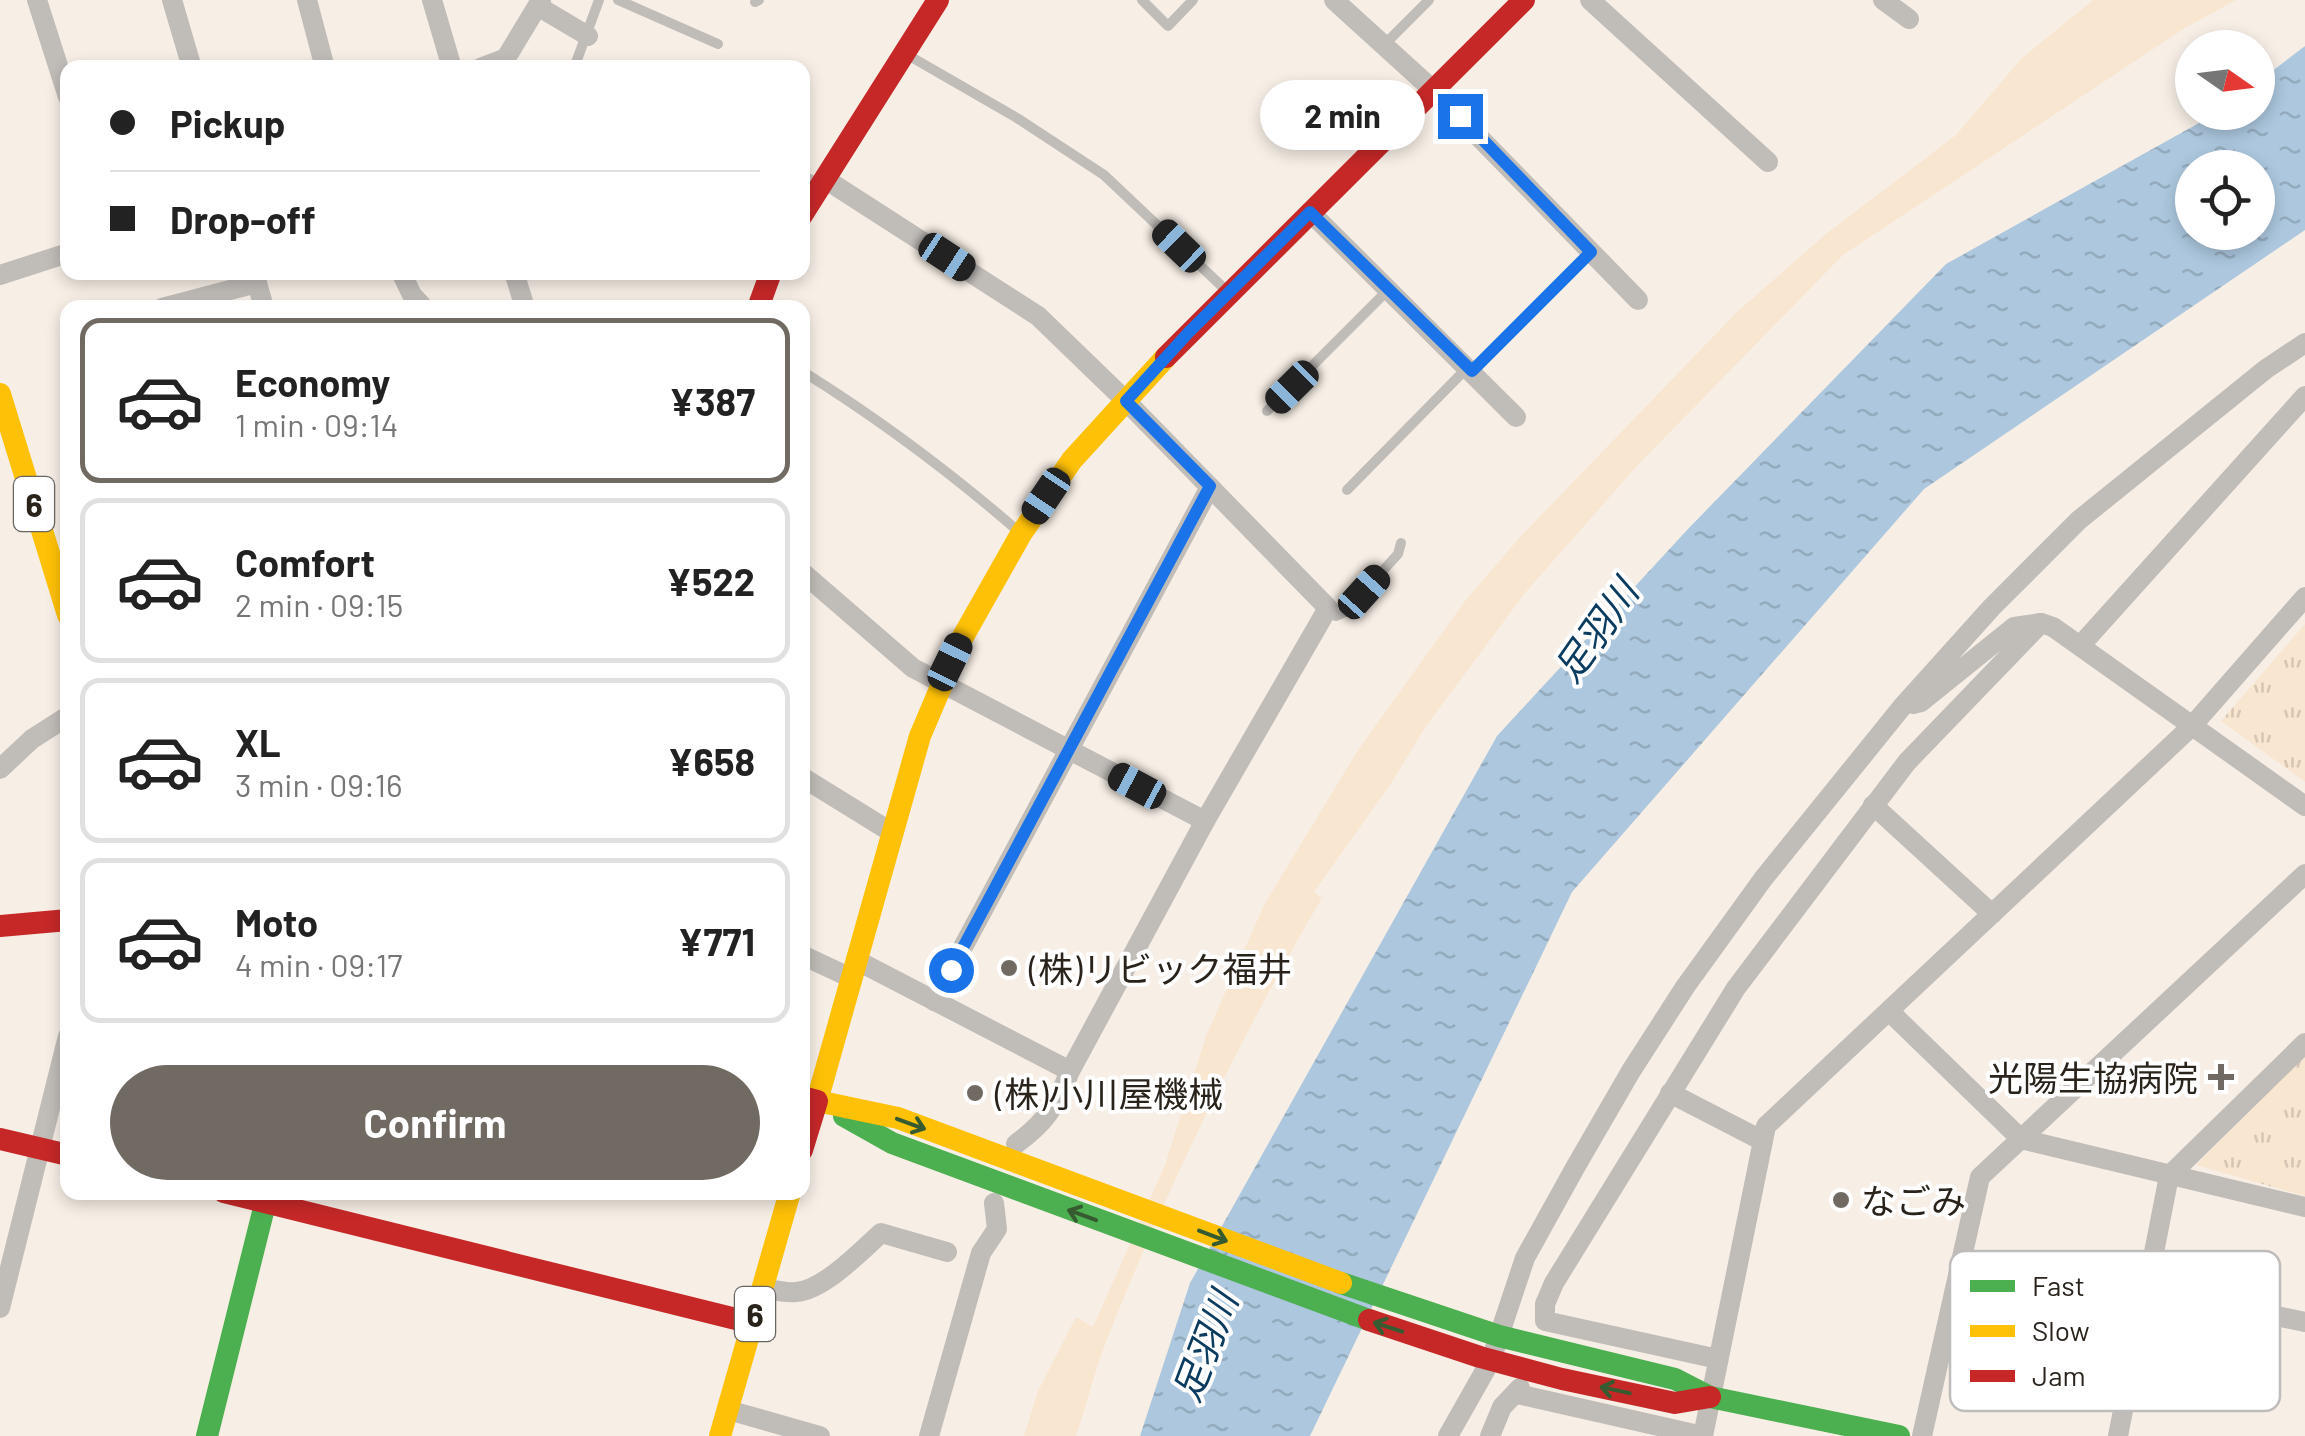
<!DOCTYPE html>
<html lang="en">
<head>
<meta charset="utf-8">
<style>
  :root { --surface:#fff; --page:#f6f6f6; --text:#222; --muted:#767676; --line:#e0e0e0; --accent:#716a62 }
  body { margin:0; font-family:Barlow,"Noto Sans JP",sans-serif; background:var(--page); color:var(--text); height:100vh; display:flex; flex-direction:column; font-size:38px; white-space:nowrap }
  * { box-sizing:border-box; margin:0 }
  p { font-size:32px; color:var(--muted) }
  .icon { flex:none; width:55px; height:55px; fill:none; stroke:currentColor; stroke-width:2; stroke-linecap:round; stroke-linejoin:round }
  .map { position:relative; flex:1; overflow:hidden }
  .drawer { position:absolute; left:60px; top:300px; width:750px; height:900px; display:flex; flex-direction:column; background:var(--surface); border-radius:20px; box-shadow:0 5px 15px #0003 }
  .drawer>* { flex:none }
  .guide { position:absolute; left:60px; top:60px; width:750px; height:220px; border-radius:20px; box-shadow:0 5px 15px #0003; display:grid; align-content:center; height:220px; padding:0 50px; background:var(--surface) }
  .needle { width:65px; rotate:104deg }
  .tools { position:absolute; left:2175px; top:30px; display:grid; gap:20px }
  .tools a { display:grid; place-items:center; width:100px; height:100px; border-radius:50%; background:var(--surface); box-shadow:0 5px 15px #0003; font-size:50px }
  .end { position:absolute; width:45px; height:45px; margin:-22px; border:12px solid #1a73e8; background:#fff; box-shadow:0 0 0 5px #fff }
  .from { border-radius:50% }
  .bubble { position:absolute; height:70px; border-radius:35px; background:var(--surface); box-shadow:0 5px 15px #0003; font-size:32px; font-weight:700; line-height:70px; text-align:center }
  .car { position:absolute; width:30px; height:60px; margin:-30px -15px; border-radius:12px; box-shadow:0 0 8px 2px #0007; background:linear-gradient(#222 24%,#8ab4d8 0 40%,#222 0 76%,#8ab4d8 0 86%,#222 0) }
  .guide b { display:flex; align-items:center; gap:35px; height:95px; font-size:38px }
  .guide b+b { border-top:2px solid var(--line) }
  .guide i { width:25px; height:25px; background:var(--text) }
  ul { padding:18px 0 0; list-style:none }
  li { display:flex; align-items:center; gap:30px; height:165px; margin:0 20px 15px; padding:0 30px; border:5px solid var(--line); border-radius:20px }
  li div { flex:1 }
  li b { display:block; font-size:38px }
  li em { font-style:normal; font-weight:700 }
  li.on { border-color:var(--accent) }
  li>.icon { width:90px; height:90px; stroke-width:1.5 }
  .action { display:flex; gap:20px; margin-top:auto; padding:20px 50px }
  .action a { flex:1; height:115px; border-radius:60px; background:var(--accent); color:#fff; font-size:40px; font-weight:700; line-height:115px; text-align:center }
  .map>svg:first-child { display:block }
</style>
</head>
<body>
<div class="map">
<svg width="2305" height="1436" viewBox="0 0 2305 1436">
  <defs>
    <pattern id="park-tufts" width="24" height="20" patternUnits="userSpaceOnUse" patternTransform="scale(2.5)"><rect width="24" height="20" fill="#f9e6d0"/><path d="M3 7l-1-3M5 7V3M7 7l1-3M15 17l-1-3M17 17v-4M19 17l1-3" fill="none" stroke="#d5c5b2"/></pattern>
    <pattern id="water-ripples" width="26" height="14" patternUnits="userSpaceOnUse" patternTransform="scale(2.5)"><rect width="26" height="14" fill="#acc7de"/><path d="M2 4q2-2 4 0t4 0M15 11q2-2 4 0t4 0" fill="none" stroke="#94abbe"/></pattern>
  </defs>
  <rect width="100%" height="100%" fill="#f7efe6"/>
  <path fill="#f9e6d0" d="M2093 0H2236L2185 28 1843 255 1635 468 1525 593 1426 726 1392 782 1314 892 1322 898C1240 1037 1165 1192 1106 1342 1094 1372 1087 1405 1076 1436H1024L1038 1391 1076 1317 1093 1327 1165 1165 1206 1036 1264 905 1358 750 1465 601 1521 536 1737 312 1826 234 1956 135 2022 58Z"/>
  <g fill="url(#park-tufts)">
    <polygon points="2305,624 2305,782 2221,721"/>
    <polygon points="2305,1056 2305,1196 2196,1165"/>
  </g>
  <path fill="url(#water-ripples)" fill-rule="evenodd" d="M2305 46V230L1924 489 1572 892 1310 1436H1140L1190 1283 1497 736 1688 529 1946 264 2217 113 2258 112V82ZM2192 168H2258V232H2192Z"/>
  <g fill="none" stroke-linecap="round" stroke-linejoin="round">
    <g stroke="#c0bcb8" stroke-width="10">
      <polyline points="618,0 718,44"/>
      <polyline points="1142,0 1168,26 1193,0"/>
      <polyline points="755,2 759,0"/>
      <polyline points="1384,45 1429,0"/>
      <polyline points="906,54 1017,118 1104,175 1228,292"/>
      <polyline points="574,68 599,0"/>
      <polyline points="802,175 821,185"/>
      <path d="M802 371C879 419 950 472 1018 531"/>
      <polyline points="1472,371 1591,252"/>
      <polyline points="1267,411 1388,290"/>
      <polyline points="1347,490 1467,368"/>
      <polyline points="1328,608 1336,616 1345,612 1398,554 1401,543"/>
    </g>
    <g stroke="#c0bcb8" stroke-width="20">
      <polyline points="37,0 68,97"/>
      <polyline points="172,0 192,68"/>
      <polyline points="307,0 325,68"/>
      <polyline points="432,0 452,68"/>
      <polyline points="1334,0 1433,90 1638,300"/>
      <polyline points="1590,0 1768,162"/>
      <polyline points="1883,0 1909,19"/>
      <polyline points="539,7 588,36"/>
      <polyline points="480,68 506,58 541,0"/>
      <path d="M825 179 1038 316 1126 401 1328 608 1205 821 1070 1071C1055 1107 1047 1121 1016 1144"/>
      <polyline points="1310,212 1516,417"/>
      <polyline points="254,272 264,308"/>
      <polyline points="401,272 412,295 424,308"/>
      <polyline points="514,272 525,308"/>
      <polyline points="0,275 68,253"/>
      <polyline points="162,308 257,283"/>
      <polyline points="802,572 913,668 1205,821"/>
      <polyline points="2080,646 2305,396"/>
      <polyline points="1913,704 1921,702 2014,627 2041,623 2053,627 2305,806"/>
      <polyline points="0,769 32,739 68,716"/>
      <polyline points="802,777 891,832"/>
      <polyline points="1873,805 1992,914"/>
      <polyline points="802,955 851,978"/>
      <polyline points="856,960 1070,1071"/>
      <polyline points="934,1001 1210,487"/>
      <polyline points="1889,1011 2021,1139 2305,1207"/>
      <polyline points="1670,1093 1763,1141"/>
      <path d="M763 1288C773 1290 785 1293 796 1292 824 1290 861 1251 881 1233L947 1252"/>
      <polyline points="2147,1289 2305,1322"/>
      <polyline points="1954,1294 2138,1336"/>
      <polyline points="0,1308 68,1036"/>
      <polyline points="1718,1359 1545,1321 1545,1304 1554,1283 1736,988 1907,762 2041,623"/>
      <polyline points="1517,1394 1703,1436"/>
      <polyline points="728,1410 820,1436"/>
      <polyline points="929,1436 981,1253 997,1229 994,1203"/>
      <polyline points="1448,1436 1491,1360 1525,1258 1576,1166 1631,1071 1685,987 1763,879 1902,707 1992,607 2079,520 2266,369 2305,343"/>
      <polyline points="1490,1436 1502,1407 1520,1388"/>
      <polyline points="1703,1436 1766,1126 2192,726 2305,597"/>
      <polyline points="1922,1436 1980,1177 2305,874"/>
      <polyline points="2118,1436 2169,1176 2305,1043"/>
    </g>
    <g stroke="#4caf50" stroke-width="22">
      <polyline points="844,1116 892,1143 1369,1320"/>
      <polyline points="1341,1283 1499,1336 1675,1379 1710,1397 1899,1436"/>
      <polyline points="207,1436 268,1192"/>
    </g>
    <g stroke="#ffc107" stroke-width="22">
      <polyline points="0,394 68,615"/>
      <polyline points="817,1101 920,736 960,642 1021,534 1072,460 1166,357"/>
      <polyline points="817,1101 898,1118 1341,1283"/>
      <polyline points="720,1436 790,1192"/>
    </g>
    <g stroke="#c62828" stroke-width="22">
      <polyline points="802,215 938,0"/>
      <polyline points="758,308 771,272"/>
      <polyline points="1166,357 1524,0"/>
      <polyline points="0,926 68,920"/>
      <polyline points="802,1097 817,1101 802,1150"/>
      <polyline points="0,1139 68,1155"/>
      <polyline points="224,1192 752,1323"/>
      <polyline points="1369,1320 1480,1357 1562,1379 1675,1403 1710,1397"/>
    </g>
  </g>
  <defs><path id="oneway-shaft" d="M-6 0H5M1.5-3L5.5 0L1.5 3" fill="none" stroke-width="1.6" stroke-linecap="round" stroke-linejoin="round" transform="scale(2.5)"/></defs>
  <g stroke="#375b30">
    <use href="#oneway-shaft" transform="translate(911 1124) rotate(20)"/>
    <use href="#oneway-shaft" transform="translate(1082 1215) rotate(-160)"/>
    <use href="#oneway-shaft" transform="translate(1213 1236) rotate(21)"/>
    <use href="#oneway-shaft" transform="translate(1388 1327) rotate(-162)"/>
    <use href="#oneway-shaft" transform="translate(1615 1390) rotate(-168)"/>
  </g>
  <g fill="none" stroke-linecap="round" stroke-linejoin="round">
    <polyline stroke="#1a73e8" stroke-width="12" points="951,970 1210,486 1126,401 1189,332 1310,212 1472,371 1591,252 1460,116"/>
  </g>
  <g fill="#716a62" stroke="#fff" stroke-width="4">
    <circle cx="1009" cy="968" r="10"/>
    <path d="M2216 1062h10v10h10v10h-10v10h-10v-10h-10v-10h10z"/>
    <circle cx="975" cy="1093" r="10"/>
    <circle cx="1841" cy="1200" r="10"/>
  </g>
  <g text-anchor="middle" dominant-baseline="central" stroke-width="8" stroke-linejoin="round" paint-order="stroke">
    <g fill="#fff" stroke="#69655f" stroke-width="2.5">
      <rect x="14" y="477" width="40" height="54" rx="8"/>
      <rect x="735" y="1287" width="40" height="54" rx="8"/>
    </g>
    <g font-size="32" font-weight="bold" fill="#29231b">
      <text x="34" y="504">6</text>
      <text x="755" y="1314">6</text>
    </g>
    <g font-size="35" fill="#29231b" stroke="#fff" text-anchor="start">
      <text x="1029" y="968">(株)リビック福井</text>
      <text x="2198" y="1077" text-anchor="end">光陽生協病院</text>
      <text x="995" y="1093">(株)小川屋機械</text>
      <text x="1861" y="1200">なごみ</text>
    </g>
    <g font-size="38" font-style="italic" fill="#0b3c60" stroke="#fff">
      <text transform="translate(1595 630) rotate(-55)">足羽川</text>
      <text transform="translate(1204 1346) rotate(-69)">足羽川</text>
    </g>
  </g>
  <rect x="1950" y="1251" width="330" height="160" rx="15" fill="#fff" stroke="#bfbdbb" stroke-width="2.5"/>
  <rect x="1970" y="1280" width="45" height="12" fill="#4caf50"/>
  <rect x="1970" y="1325" width="45" height="12" fill="#ffc107"/>
  <rect x="1970" y="1370" width="45" height="12" fill="#c62828"/>
  <g font-size="28" fill="#29231b">
    <text x="2032" y="1296">Fast</text>
    <text x="2032" y="1341">Slow</text>
    <text x="2032" y="1386">Jam</text>
  </g>
</svg>
<div class="tools">
<a><svg class="needle" viewBox="-14 -14 28 28"><path d="M0-13l5 13h-10z" fill="#e53935"/><path d="M0 13l5-13h-10z" fill="#767676"/></svg></a>
<a><svg class="icon" aria-label="locate" viewBox="0 0 24 24"><circle cx="12" cy="12" r="6"/><path d="M12 2v4M12 18v4M2 12h4M18 12h4"/></svg></a>
</div>
<i class="end from" style="left:951px;top:970px"></i>
<i class="end" style="left:1460px;top:116px"></i>
<div class="bubble" style="left:1260px;top:80px;width:165px">2 min</div>
<i class="car" style="left:1179px;top:246px;rotate:314deg"></i>
<i class="car" style="left:947px;top:257px;rotate:123deg"></i>
<i class="car" style="left:1292px;top:387px;rotate:225deg"></i>
<i class="car" style="left:1046px;top:496px;rotate:214deg"></i>
<i class="car" style="left:1364px;top:592px;rotate:42deg"></i>
<i class="car" style="left:950px;top:662px;rotate:26deg"></i>
<i class="car" style="left:1137px;top:786px;rotate:298deg"></i>
<div class="guide">
<b><i class="from"></i>Pickup</b>
<b><i></i>Drop-off</b>
</div>
<section class="drawer">
<ul>
<li class="on"><svg class="icon" aria-label="car" viewBox="0 0 24 24"><path d="M5 17H2v-5l4-1 3-4h7l3 4 3 1v5h-3M9 17h6M6 11h13"/><circle cx="7" cy="17" r="2"/><circle cx="17" cy="17" r="2"/></svg><div><b>Economy</b><p>1 min · 09:14</p></div><em>¥387</em></li>
<li><svg class="icon" aria-label="car" viewBox="0 0 24 24"><path d="M5 17H2v-5l4-1 3-4h7l3 4 3 1v5h-3M9 17h6M6 11h13"/><circle cx="7" cy="17" r="2"/><circle cx="17" cy="17" r="2"/></svg><div><b>Comfort</b><p>2 min · 09:15</p></div><em>¥522</em></li>
<li><svg class="icon" aria-label="car" viewBox="0 0 24 24"><path d="M5 17H2v-5l4-1 3-4h7l3 4 3 1v5h-3M9 17h6M6 11h13"/><circle cx="7" cy="17" r="2"/><circle cx="17" cy="17" r="2"/></svg><div><b>XL</b><p>3 min · 09:16</p></div><em>¥658</em></li>
<li><svg class="icon" aria-label="car" viewBox="0 0 24 24"><path d="M5 17H2v-5l4-1 3-4h7l3 4 3 1v5h-3M9 17h6M6 11h13"/><circle cx="7" cy="17" r="2"/><circle cx="17" cy="17" r="2"/></svg><div><b>Moto</b><p>4 min · 09:17</p></div><em>¥771</em></li>
</ul>
<div class="action"><a>Confirm</a></div>
</section>
</div>
</body>
</html>
